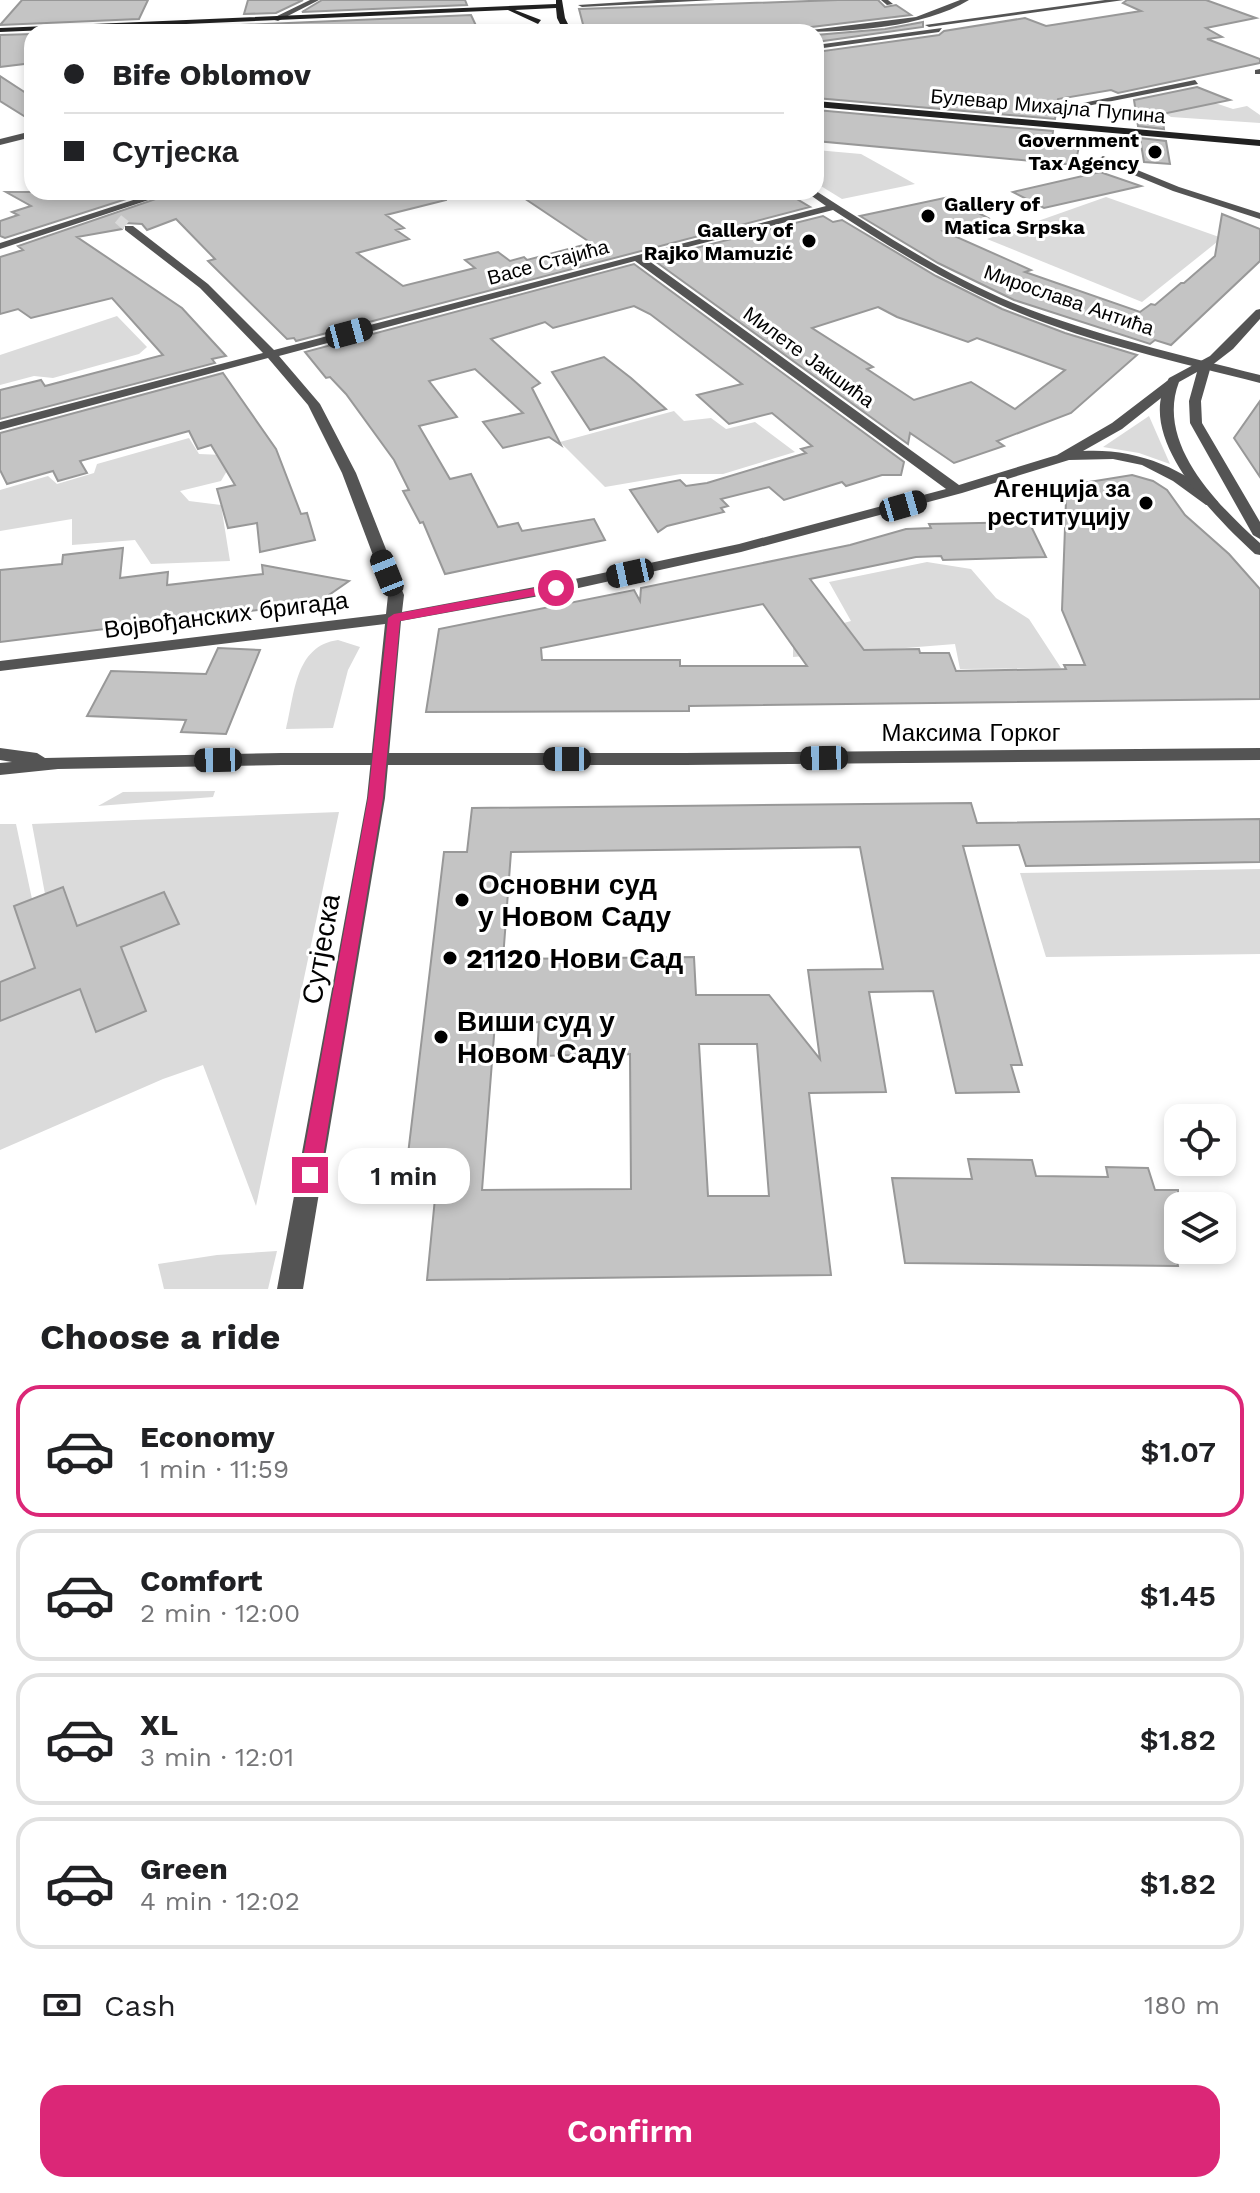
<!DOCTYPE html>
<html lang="en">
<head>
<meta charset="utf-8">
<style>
  :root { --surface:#fff; --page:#f6f6f6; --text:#202124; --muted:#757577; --line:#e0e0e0; --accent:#db2777 }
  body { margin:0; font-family:"Work Sans",sans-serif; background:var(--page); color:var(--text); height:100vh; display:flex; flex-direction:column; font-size:30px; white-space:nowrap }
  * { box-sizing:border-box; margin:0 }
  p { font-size:26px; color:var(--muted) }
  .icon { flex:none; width:44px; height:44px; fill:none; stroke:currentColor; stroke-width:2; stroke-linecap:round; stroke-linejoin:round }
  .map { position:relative; height:1289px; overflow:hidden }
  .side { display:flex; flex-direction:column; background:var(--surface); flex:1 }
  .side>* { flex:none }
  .hud { position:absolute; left:24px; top:24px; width:800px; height:176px; border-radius:24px; box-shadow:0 4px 12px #0003; display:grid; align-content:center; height:176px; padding:0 40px; background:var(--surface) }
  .fabs { position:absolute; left:1164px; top:1104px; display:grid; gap:16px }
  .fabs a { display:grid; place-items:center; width:72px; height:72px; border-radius:16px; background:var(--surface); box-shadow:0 4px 12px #0003; font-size:40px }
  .end { position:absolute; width:36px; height:36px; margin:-18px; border:10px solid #db2777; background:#fff; box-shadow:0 0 0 4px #fff }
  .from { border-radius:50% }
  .bubble { position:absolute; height:56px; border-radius:24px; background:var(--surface); box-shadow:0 4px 12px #0003; font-size:26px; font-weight:600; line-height:56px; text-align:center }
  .car { position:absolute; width:24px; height:48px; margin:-24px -12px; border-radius:10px; box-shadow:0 0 6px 2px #0007; background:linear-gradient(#222 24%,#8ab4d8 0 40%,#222 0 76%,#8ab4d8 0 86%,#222 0) }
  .hud b { display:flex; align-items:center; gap:28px; height:76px; font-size:30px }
  .hud b+b { border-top:2px solid var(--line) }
  .hud i { width:20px; height:20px; background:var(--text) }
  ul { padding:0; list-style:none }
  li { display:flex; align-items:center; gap:24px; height:132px; margin:0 16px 12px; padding:0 24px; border:4px solid var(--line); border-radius:24px }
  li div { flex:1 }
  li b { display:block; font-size:30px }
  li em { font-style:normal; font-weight:600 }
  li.on { border-color:var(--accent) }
  li>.icon { width:72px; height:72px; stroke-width:1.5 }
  h2 { padding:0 40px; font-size:36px; line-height:96px }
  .pay { display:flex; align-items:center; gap:20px; height:88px; padding:0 40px; font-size:30px }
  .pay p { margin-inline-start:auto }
  .button { display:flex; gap:16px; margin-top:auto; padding:16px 40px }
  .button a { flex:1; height:92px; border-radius:24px; background:var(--accent); color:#fff; font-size:32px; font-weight:600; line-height:92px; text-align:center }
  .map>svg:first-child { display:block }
</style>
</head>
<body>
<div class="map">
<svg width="1260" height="1289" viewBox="0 0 1260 1289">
  <rect width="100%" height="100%" fill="#fff"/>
  <g fill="#dbdbdb">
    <polygon points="1215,103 1233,109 1247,106 1260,115 1260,123 1171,117 1165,113"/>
    <polygon points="816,150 861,154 915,184 842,199 816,183"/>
    <polygon points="1106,197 1222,238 1142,302 987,239"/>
    <polygon points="117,316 147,347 139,354 53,378 34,376 0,385 0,355"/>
    <polygon points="674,411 684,421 711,418 726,429 755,422 795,452 723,474 681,474 605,487 560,442"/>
    <polygon points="1149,416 1170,464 1139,453 1103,447"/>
    <polygon points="189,438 199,454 223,455 231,464 221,481 180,491 189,501 221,505 230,561 151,564 135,540 72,545 72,519 0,531 0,490 48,476 57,484 94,473 97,464"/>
    <polygon points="927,562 971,569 996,598 1029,619 1061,668 960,669 955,644 793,657 793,637 851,621 829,582"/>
    <path d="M338 640 360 647 348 670 333 728 286 729C295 693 295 646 338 640Z"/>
    <polygon points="215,791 213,797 98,806 123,792"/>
    <polygon points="339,812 256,1206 203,1065 163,1079 0,1150 0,1021 80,989 96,1032 146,1011 121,947 179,923 164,892 77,926 63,887 45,894 32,824"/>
    <polygon points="0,824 16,824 32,899 14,906 35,968 0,982"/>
    <polygon points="1260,869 1260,954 1046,957 1020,873"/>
    <polygon points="277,1251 268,1289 164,1289 158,1264 217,1255"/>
  </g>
  <g fill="#c4c4c4" stroke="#989898" stroke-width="2" fill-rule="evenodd">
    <polygon points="22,0 148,0 139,19 0,25"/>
    <polygon points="248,0 303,0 276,13 244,14"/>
    <polygon points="322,0 465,0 467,5 302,12"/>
    <polygon points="838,0 878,0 885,7 896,5 911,15 795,29 792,32 585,32 579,9"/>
    <polygon points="1127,0 1206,0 1256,18 1206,28 1222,37 1207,39 1260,59 1260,63 1118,93 1111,90 1058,99 1055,119 816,98 816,52 939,35 944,31 1025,18 1046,26 1141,11 1123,3"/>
    <polygon points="471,15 479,32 239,32 241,25"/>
    <polygon points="923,22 923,27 816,42 816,35 885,29"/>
    <polygon points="32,34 32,63 0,67 0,35"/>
    <polygon points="0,76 32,97 32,121 0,101"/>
    <polygon points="1197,87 1230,100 1162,114 1164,129 1138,126 1134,100"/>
    <polygon points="816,110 1053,131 1052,140 1080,142 1075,165 816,141"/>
    <polygon points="1140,138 1166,141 1170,164 1144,162"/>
    <polygon points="1100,172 1141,186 1044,208 1013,192"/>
    <polygon points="6,192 148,192 5,238 0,236 0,221 18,215 12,212 31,206"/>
    <polygon points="176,192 445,192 446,200 386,215 404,228 396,230 409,239 357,253 403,286 475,268 465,260 498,252 510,261 524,257 527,260 591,243 515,192 785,192 810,207 296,341 294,338 287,339 208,261 215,259 176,219 147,230 142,224 125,223 122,229 77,237 182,308 226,356 212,359 215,363 0,419 0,390 41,380 45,386 163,355 112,298 31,318 18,309 0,314 0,257 23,250 18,246"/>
    <polygon points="949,197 988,218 943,231 1031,270 1025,272 1140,312 1151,304 1155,305 1181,283 1184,283 1215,256 1222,214 1260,229 1260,261 1171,345 1155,340 1150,344 1014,300 938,263 860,216"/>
    <path d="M823 216 833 222 842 220 936 276 1002 309 1065 333 1137 355 1071 413 997 441 1004 446 954 463 910 433 908 444 652 259ZM878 307 897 317 968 342 977 338 1065 370 1015 409 971 382 914 400 867 369 873 367 812 328Z"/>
    <polygon points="634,264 904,462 901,475 882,475 846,486 842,482 784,500 769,487 721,499 728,506 721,508 724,512 667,526 658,532 630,490 680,480 686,486 707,483 806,453 801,449 812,446 772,413 729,424 697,395 742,384 650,314 634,306 553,328 545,322 491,339 540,383 532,388 561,445 549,437 503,448 483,422 523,413 475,369 429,381 457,417 419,426 450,479 471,474 498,527 518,523 522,531 594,519 605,540 445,574 423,522 420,523 403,491 409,490 394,460 346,394 330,377 326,378 305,352"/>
    <polygon points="604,357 631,378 666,409 590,430 552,372"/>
    <polygon points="223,373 276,449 301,514 307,513 315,540 260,552 257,523 228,528 217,489 235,485 211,445 198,449 189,431 80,461 87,473 58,481 53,471 7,484 0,470 0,433"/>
    <polygon points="1260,401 1260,477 1234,438"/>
    <path d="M1132 475 1153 481 1167 490 1185 515 1229 554 1260 589V699L689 706V711L426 712 439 629 634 590 640 601 641 588 850 545 906 529 931 528 929 524 1029 522 1046 557 943 560 941 556 916 557 810 579 864 650 919 649 920 653H949L956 671 1066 669 1064 665H1085L1062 610 1066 500 1071 490 1083 483ZM763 604 807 666H680V660H542L541 648Z"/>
    <polygon points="123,548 120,578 168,572 167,585 263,574 262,565 349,581 329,595 330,601 0,642 0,570 62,564 63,555"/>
    <polygon points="218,648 260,650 226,734 181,732 186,720 87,716 111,671 206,674"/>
    <path d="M971 803 977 823 1260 819V862L1026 866 1019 845 963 846 1022 1065H1011L1019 1092 956 1093 933 991 869 992 886 1092 809 1093 831 1275 427 1280 436 1188H404L444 852H467L472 808ZM860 847 883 969 808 970 820 1059 769 995H696L694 957 503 959 511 852ZM539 1022 537 1056 630 1054 631 1189 482 1190 495 1023ZM699 1044H757L769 1196H708Z"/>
    <polygon points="63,887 77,926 164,892 179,924 121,947 146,1011 96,1032 80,989 0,1021 0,982 35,968 14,906"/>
    <polygon points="968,1159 1032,1160 1036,1176 1108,1177 1106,1167 1148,1168 1155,1190 1178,1190 1178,1257 1176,1256 1178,1266 905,1263 892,1178 972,1179"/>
  </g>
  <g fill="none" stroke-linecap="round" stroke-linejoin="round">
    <polyline stroke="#d9d9d9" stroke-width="10" stroke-dasharray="10 5" stroke-linecap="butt" points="118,219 129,228"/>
    <g fill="#545454" fill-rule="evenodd">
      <polygon points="657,0 715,0 582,7 578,5"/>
      <polygon points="881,0 888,0 893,4 887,5"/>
      <path d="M960 0H969C923 28 849 32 795 32L916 17Z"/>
      <polygon points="1105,0 1124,0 929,27 925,25"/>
      <polygon points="942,28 939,32 816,49 816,45"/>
      <polygon points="1195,80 1198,84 1082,107 1078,104"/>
    </g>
    <g fill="#545454" fill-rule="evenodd">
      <polygon points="310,0 319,0 278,21 271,19"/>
      <polygon points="1260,69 1260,74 1255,74 1255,70"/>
      <polygon points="32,131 32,137 0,145 0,139"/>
      <polygon points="1103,156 1179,187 1260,213 1260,219 1173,191 1100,161 1098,159"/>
      <path d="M816 191C879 231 943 274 1013 303 1093 335 1177 354 1260 375V383C1174 361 1085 342 1003 306 943 280 888 246 833 210L645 258 959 485 1057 455 1112 423 1167 381H1175V387L1122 429 1083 451C1132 448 1184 466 1218 502L1216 505H1206L1173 481 1142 465 1113 459 1069 460 962 493 741 552 556 593 401 621 385 798 303 1289H277L367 798 385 624 0 671V661L386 614 388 595 342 473 308 405 268 358 0 430V422L263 353 200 288 125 230V226H133L208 284 274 350 826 206 806 192ZM635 261 946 489 739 544 556 583 402 612 404 595 356 473 320 404 279 356Z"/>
      <polygon points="158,192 173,192 0,249 0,243"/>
    </g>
    <g fill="#545454" fill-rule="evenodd">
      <path d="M1260 309V319L1233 349 1211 366 1201 401 1202 423 1260 522V539L1253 535 1190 423 1189 401 1197 372 1179 382C1155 444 1219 506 1260 543V555L1255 554C1216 518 1132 436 1169 378L1210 356 1256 310Z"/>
      <polygon points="0,748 37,753 45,758 282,753 685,753 1260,748 1260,760 685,765 282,765 58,769 0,775 0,763 12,762 0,760"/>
    </g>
    <g fill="#212121" fill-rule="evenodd">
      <polygon points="556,0 562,0 565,18 572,32 564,32 557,18 556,8 515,10 541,20 538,24 508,10 0,32 0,28 556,4"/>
      <polygon points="816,101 1260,140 1260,146 816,107"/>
    </g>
  </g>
  <polygon fill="#db2777" points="556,584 562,588 560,591 400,621 383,798 320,1175 317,1181 310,1183 303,1181 300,1175 368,798 388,618 394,614"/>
  <g fill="#000" stroke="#fff" stroke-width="3">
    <circle cx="1155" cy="152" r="8"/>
    <circle cx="928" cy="216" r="8"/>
    <circle cx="809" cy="241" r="8"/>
    <circle cx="1146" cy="503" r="8"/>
    <circle cx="462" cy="900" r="8"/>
    <circle cx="450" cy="958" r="8"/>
    <circle cx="441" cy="1037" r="8"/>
  </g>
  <g text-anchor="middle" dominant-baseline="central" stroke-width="6" stroke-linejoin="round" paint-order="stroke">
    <g font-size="20" fill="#000" stroke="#fff">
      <text transform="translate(1048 106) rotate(5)">Булевар Михајла Пупина</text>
      <text transform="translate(548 262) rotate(-15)">Васе Стајића</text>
      <text transform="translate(1069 300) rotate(19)">Мирослава Антића</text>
      <text transform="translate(809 357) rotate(36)">Милете Јакшића</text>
    </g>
    <g font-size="20" font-weight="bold" fill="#000" stroke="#fff" text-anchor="end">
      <text x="1139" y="140">Government<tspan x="1139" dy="23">Tax Agency</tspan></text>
      <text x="944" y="204" text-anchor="start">Gallery of<tspan x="944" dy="23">Matica Srpska</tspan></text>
      <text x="793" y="230">Gallery of<tspan x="793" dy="23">Rajko Mamuzić</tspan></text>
    </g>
    <g font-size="24" font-weight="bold" fill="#000" stroke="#fff" text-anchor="end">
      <text x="1130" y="489">Агенција за<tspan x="1130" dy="28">реституцију</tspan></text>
    </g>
    <g font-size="24" fill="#000" stroke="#fff">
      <text transform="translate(226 615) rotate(-7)">Војвођанских бригада</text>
      <text x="971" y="733">Максима Горког</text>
    </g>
    <g font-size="28" font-weight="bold" fill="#000" stroke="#fff" text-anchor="start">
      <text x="478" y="884">Основни суд<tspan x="478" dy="32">у Новом Саду</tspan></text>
      <text x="466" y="958">21120 Нови Сад</text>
      <text x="457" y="1021">Виши суд у<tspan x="457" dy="32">Новом Саду</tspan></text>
    </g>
    <g font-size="28" fill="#000" stroke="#fff">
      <text transform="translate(321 949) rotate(-80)">Сутјеска</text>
    </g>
  </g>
</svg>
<div class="fabs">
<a><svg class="icon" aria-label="locate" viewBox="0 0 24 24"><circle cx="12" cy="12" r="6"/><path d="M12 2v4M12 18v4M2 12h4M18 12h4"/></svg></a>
<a><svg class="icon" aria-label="layers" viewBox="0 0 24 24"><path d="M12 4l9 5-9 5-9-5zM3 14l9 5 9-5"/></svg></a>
</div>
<i class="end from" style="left:556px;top:588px"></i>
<i class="end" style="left:310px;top:1175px"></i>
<div class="bubble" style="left:338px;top:1148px;width:132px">1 min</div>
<i class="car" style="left:349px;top:333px;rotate:75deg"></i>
<i class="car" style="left:903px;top:506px;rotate:74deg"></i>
<i class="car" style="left:387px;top:573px;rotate:338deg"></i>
<i class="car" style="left:630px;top:573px;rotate:258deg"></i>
<i class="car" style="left:824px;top:758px;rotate:269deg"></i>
<i class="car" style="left:567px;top:759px;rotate:270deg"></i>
<i class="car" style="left:218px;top:760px;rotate:269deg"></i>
<div class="hud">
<b><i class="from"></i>Bife Oblomov</b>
<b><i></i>Сутјеска</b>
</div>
</div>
<section class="side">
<h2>Choose a ride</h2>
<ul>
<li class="on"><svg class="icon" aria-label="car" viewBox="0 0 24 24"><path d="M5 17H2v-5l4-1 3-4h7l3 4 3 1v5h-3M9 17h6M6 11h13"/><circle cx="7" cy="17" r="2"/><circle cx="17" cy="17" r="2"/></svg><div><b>Economy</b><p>1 min · 11:59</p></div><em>$1.07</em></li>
<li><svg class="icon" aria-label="car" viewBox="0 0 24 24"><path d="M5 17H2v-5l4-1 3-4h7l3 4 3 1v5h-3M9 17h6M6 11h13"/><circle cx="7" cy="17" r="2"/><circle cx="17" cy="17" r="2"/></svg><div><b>Comfort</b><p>2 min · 12:00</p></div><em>$1.45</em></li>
<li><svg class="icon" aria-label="car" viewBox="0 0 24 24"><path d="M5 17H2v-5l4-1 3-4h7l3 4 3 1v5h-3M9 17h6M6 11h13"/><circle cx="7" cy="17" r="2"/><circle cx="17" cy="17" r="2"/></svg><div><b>XL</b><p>3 min · 12:01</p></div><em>$1.82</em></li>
<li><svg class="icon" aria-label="car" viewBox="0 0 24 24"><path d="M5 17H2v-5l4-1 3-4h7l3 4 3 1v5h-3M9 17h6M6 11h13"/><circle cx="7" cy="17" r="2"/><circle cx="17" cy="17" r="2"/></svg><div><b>Green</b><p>4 min · 12:02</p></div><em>$1.82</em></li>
</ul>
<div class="pay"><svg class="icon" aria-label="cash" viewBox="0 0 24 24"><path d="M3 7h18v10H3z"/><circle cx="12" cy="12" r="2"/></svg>Cash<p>180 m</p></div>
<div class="button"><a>Confirm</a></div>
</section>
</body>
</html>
